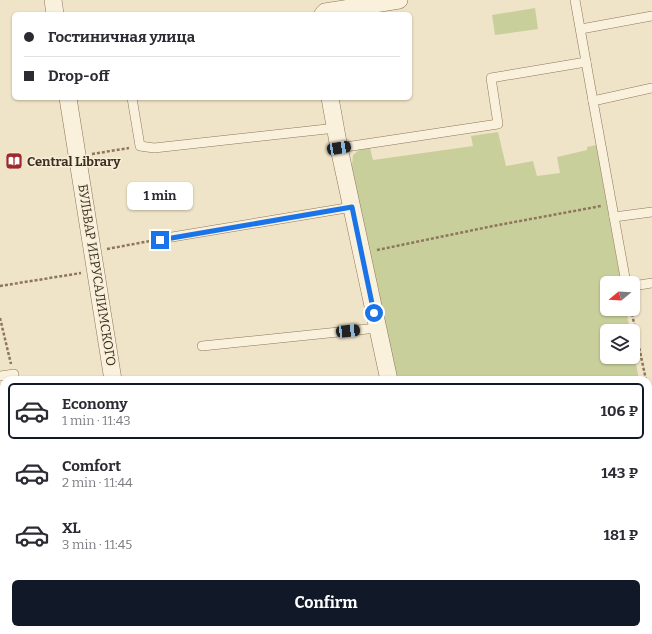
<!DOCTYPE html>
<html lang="en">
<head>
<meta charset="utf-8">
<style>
  :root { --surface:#fff; --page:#f2f2f3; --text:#2b2b33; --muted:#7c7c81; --line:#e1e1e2; --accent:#111827 }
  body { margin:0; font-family:Bitter,serif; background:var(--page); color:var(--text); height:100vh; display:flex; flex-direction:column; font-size:15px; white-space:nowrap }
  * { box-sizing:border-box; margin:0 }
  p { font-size:13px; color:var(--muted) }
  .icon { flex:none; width:22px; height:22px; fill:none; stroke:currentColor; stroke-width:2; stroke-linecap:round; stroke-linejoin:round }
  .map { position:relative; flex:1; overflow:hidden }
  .sheet { position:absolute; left:0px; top:376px; width:652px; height:258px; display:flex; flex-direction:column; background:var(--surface); border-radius:12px 12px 0 0; box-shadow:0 1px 3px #0004 }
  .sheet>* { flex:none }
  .guide { position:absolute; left:12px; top:12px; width:400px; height:88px; border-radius:6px; box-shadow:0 1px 3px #0004; display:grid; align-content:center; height:88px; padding:0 12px; background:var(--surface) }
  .needle { width:26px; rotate:252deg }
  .buttons { position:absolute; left:600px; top:276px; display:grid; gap:8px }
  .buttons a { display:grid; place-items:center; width:40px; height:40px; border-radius:6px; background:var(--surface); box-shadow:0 1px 3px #0004; font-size:20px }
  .end { position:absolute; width:18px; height:18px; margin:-9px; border:5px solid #1a73e8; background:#fff; box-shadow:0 0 0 2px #fff }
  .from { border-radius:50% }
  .bubble { position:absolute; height:28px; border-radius:6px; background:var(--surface); box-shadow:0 1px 3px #0004; font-size:13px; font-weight:700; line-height:28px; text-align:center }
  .car { position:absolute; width:12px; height:24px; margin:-12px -6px; border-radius:5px; box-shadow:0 0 3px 1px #0007; background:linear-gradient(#222 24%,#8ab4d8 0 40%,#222 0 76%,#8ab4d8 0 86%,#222 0) }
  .guide b { display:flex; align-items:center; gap:14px; height:38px; font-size:15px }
  .guide b+b { border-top:1px solid var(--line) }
  .guide i { width:10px; height:10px; background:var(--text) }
  ul { padding:7px 0 0; list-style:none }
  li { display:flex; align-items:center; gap:12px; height:56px; margin:0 8px 6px; padding:0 4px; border:2px solid transparent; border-radius:6px }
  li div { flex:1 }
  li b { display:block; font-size:15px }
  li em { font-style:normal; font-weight:700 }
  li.current { border-color:var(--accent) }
  li>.icon { width:36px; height:36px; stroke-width:1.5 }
  .action { display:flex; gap:8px; margin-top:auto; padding:8px 12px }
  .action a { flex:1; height:46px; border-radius:6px; background:var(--accent); color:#fff; font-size:16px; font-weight:700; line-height:46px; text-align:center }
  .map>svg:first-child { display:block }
</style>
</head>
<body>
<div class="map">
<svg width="652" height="634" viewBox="0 0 652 634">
  <rect width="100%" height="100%" fill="#f0e4c8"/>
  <g fill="#c9cf9b">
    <polygon points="535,8 538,29 495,35 492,15"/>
    <polygon points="498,132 506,166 533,161 537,176 560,173 557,157 587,150 587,147 596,145 621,283 607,283 607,309 626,309 630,331 607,331 607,357 633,357 633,347 639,380 396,380 352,166 353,155 359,150 370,148 373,160 473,146 471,136"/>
    <polygon points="648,429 652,450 652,634 451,634 450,630 648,630"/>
  </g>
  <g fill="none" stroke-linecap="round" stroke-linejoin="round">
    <g stroke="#8d765c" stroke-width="10">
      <g id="lane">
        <polyline points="575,0 593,101"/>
        <polyline points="581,29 652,16"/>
        <polyline points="132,98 140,146 154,148 336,128"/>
        <polyline points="339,148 498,124 491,78 586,62"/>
        <polyline points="614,217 652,212"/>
        <polyline points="160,239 352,207"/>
        <polyline points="626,283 593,101 652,88"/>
        <polyline points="633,286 652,283"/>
        <polyline points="202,346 377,328"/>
        <polyline points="0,376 14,374 14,380"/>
        <polyline points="0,542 4,541"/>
        <polyline points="0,588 4,588"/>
        <polyline points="0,620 4,619"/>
        <polyline points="246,634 266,630"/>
      </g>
    </g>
    <g stroke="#8d765c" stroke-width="18">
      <g id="street">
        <polyline points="53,0 55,14"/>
        <polyline points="323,14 325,12 399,0"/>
        <polyline points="68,98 113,380"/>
        <polyline points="330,98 339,148 389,380"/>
        <polyline points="164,630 166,634"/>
        <polyline points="445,630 446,634"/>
      </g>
    </g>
    <g stroke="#8d765c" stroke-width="2.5" stroke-dasharray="3 2" stroke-linecap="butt">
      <polyline points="92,154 129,148"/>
      <polyline points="107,249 150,241"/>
      <polyline points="377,250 493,226 601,206"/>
      <polyline points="0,286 81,273"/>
      <polyline points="631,309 646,380"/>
      <polyline points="0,318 11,364"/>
      <polyline points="648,391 652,410"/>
      <polyline points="648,555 652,553"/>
      <polyline points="89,634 91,630"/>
    </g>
    <use href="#lane" stroke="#faf1dc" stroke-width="9"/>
    <use href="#street" stroke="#faf1dc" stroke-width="17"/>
  </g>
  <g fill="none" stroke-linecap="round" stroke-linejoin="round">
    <polyline stroke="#1a73e8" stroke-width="5" points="160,240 352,207 374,313"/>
  </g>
  <defs>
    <g id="library-square" transform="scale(0.9)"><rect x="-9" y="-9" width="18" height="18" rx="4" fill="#9e2a2b" stroke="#f7eed8"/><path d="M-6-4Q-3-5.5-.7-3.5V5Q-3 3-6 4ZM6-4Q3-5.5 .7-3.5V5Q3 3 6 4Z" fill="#fff"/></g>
  </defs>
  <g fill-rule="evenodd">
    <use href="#library-square" x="14" y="161"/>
  </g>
  <g text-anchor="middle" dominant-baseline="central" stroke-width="3" stroke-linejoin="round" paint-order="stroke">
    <g font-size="13" font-weight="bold" fill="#3d2e20" stroke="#f7eed8" text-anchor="start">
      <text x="27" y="161">Central Library</text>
    </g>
    <g font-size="13" fill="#3d2e20" stroke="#f7eed8">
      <text transform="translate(97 275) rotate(81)">БУЛЬВАР ИЕРУСАЛИМСКОГО</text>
    </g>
  </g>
</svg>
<div class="buttons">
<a><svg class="needle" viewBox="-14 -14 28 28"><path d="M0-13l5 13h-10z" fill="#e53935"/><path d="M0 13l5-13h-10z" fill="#7c7c81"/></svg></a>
<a><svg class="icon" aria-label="layers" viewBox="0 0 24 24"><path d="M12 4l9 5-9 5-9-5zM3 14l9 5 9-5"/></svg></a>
</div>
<i class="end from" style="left:374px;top:313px"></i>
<i class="end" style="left:160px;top:240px"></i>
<div class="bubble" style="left:127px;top:182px;width:66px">1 min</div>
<i class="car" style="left:339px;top:148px;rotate:81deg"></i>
<i class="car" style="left:348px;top:331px;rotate:84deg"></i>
<div class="guide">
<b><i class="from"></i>Гостиничная улица</b>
<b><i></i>Drop-off</b>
</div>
<section class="sheet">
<ul>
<li class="current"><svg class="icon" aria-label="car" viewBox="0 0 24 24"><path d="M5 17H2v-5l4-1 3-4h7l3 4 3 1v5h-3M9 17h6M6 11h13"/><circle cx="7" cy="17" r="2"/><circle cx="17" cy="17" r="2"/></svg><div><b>Economy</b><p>1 min · 11:43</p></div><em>106 ₽</em></li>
<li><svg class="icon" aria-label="car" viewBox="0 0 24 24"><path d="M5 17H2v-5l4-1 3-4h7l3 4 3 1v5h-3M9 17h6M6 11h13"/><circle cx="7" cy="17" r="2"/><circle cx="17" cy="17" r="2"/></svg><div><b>Comfort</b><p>2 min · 11:44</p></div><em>143 ₽</em></li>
<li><svg class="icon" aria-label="car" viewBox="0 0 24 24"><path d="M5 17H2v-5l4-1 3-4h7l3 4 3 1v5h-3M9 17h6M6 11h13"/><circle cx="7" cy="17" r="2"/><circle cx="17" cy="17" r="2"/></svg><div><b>XL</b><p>3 min · 11:45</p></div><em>181 ₽</em></li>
</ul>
<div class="action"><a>Confirm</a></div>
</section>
</div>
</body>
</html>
